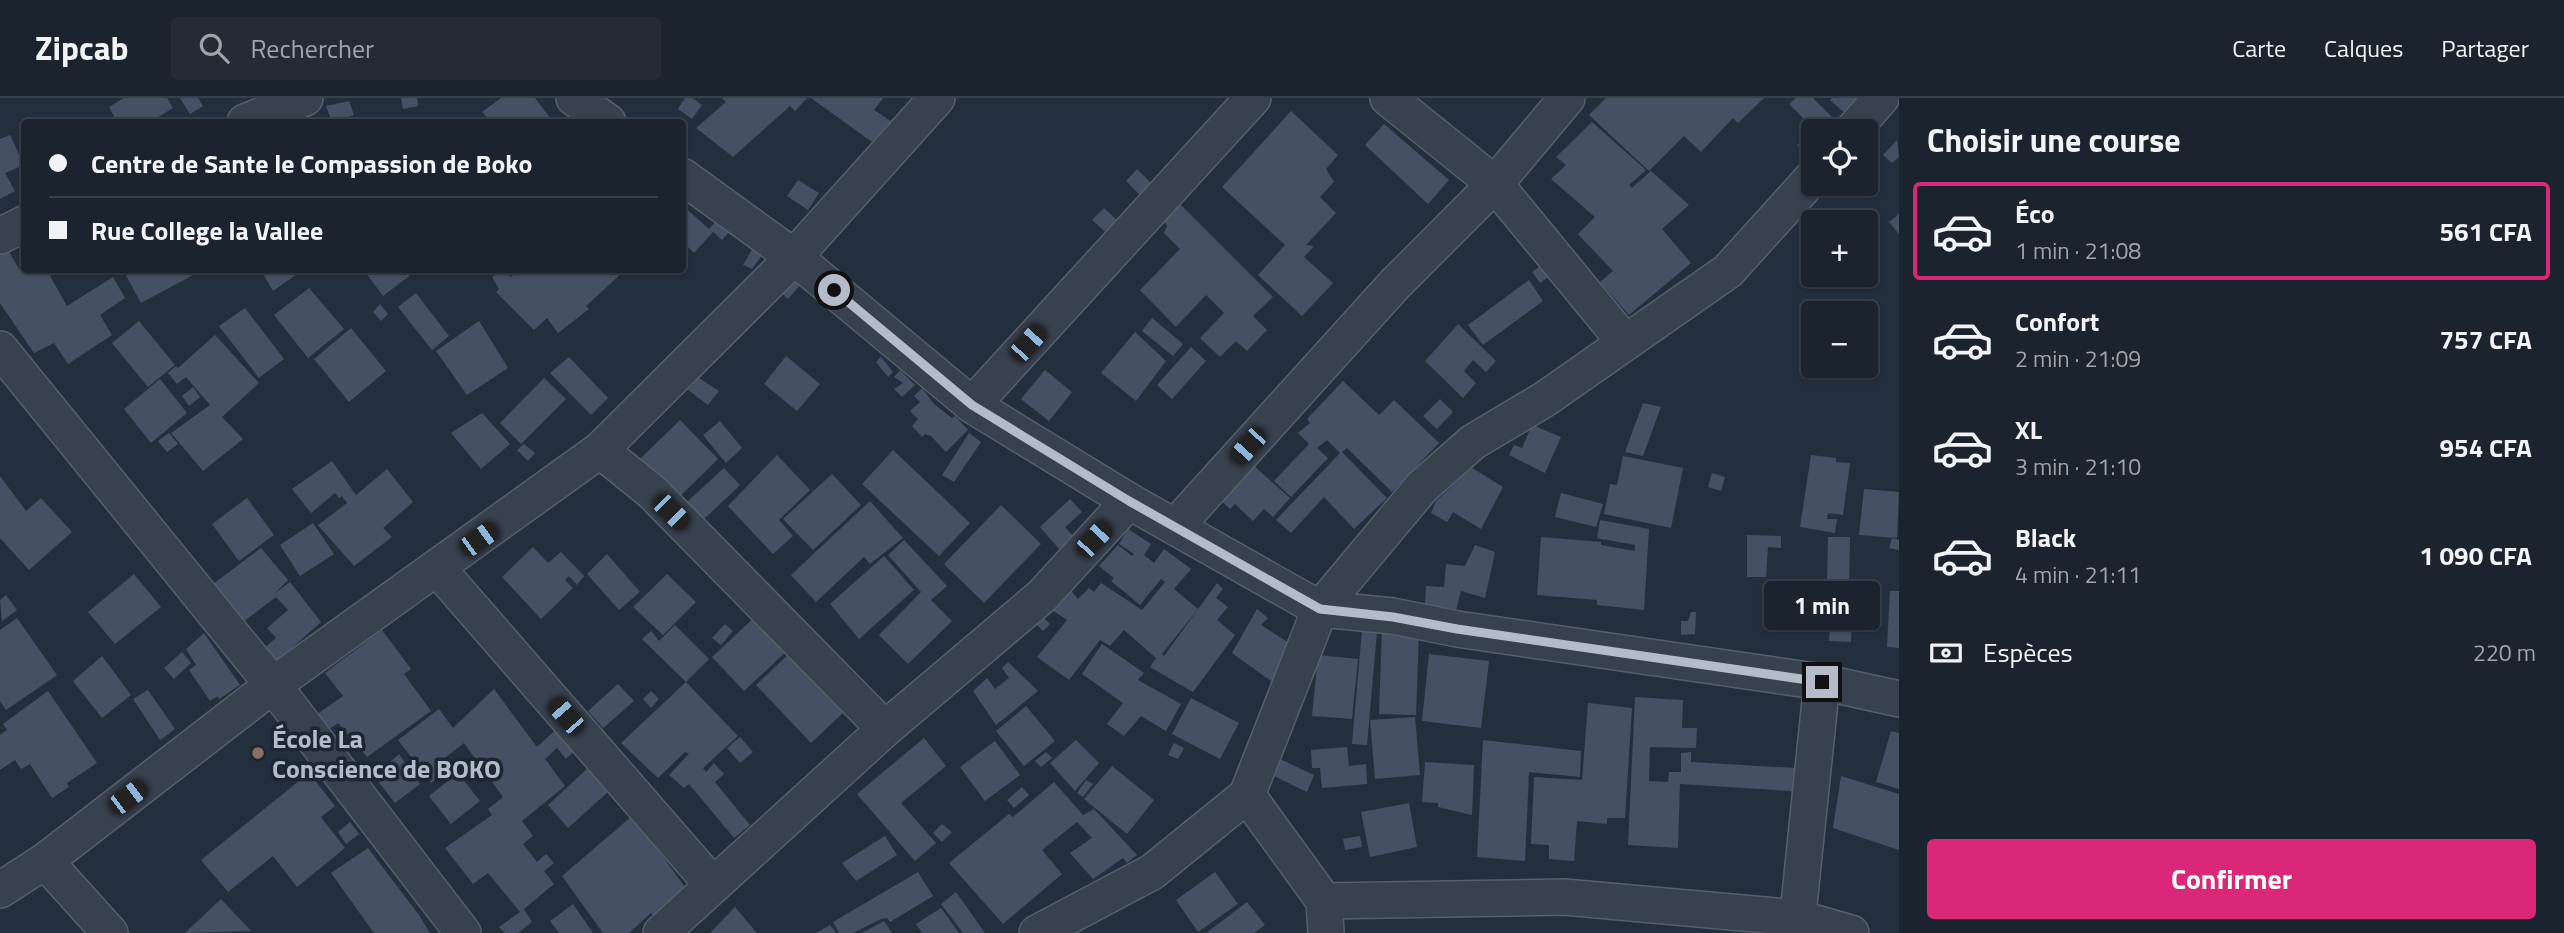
<!DOCTYPE html>
<html lang="fr">
<head>
<meta charset="utf-8">
<style>
  :root { --surface:#1b232e; --page:#242b36; --text:#f1f3f6; --muted:#a0a4aa; --line:#39404a; --accent:#db2777 }
  body { margin:0; font-family:"Titillium Web",sans-serif; background:var(--page); color:var(--text); height:100vh; display:flex; flex-direction:column; font-size:26px; white-space:nowrap }
  * { box-sizing:border-box; margin:0 }
  p { font-size:23px; color:var(--muted) }
  .icon { flex:none; width:38px; height:38px; fill:none; stroke:currentColor; stroke-width:2; stroke-linecap:round; stroke-linejoin:round }
  .map { position:relative; flex:1; overflow:hidden }
  .panel { display:flex; flex-direction:column; background:var(--surface); width:665px }
  .panel>* { flex:none }
  .banner { position:absolute; left:21px; top:21px; width:665px; height:154px; border-radius:7px; box-shadow:0 2px 5px #0004,0 0 0 2px var(--line); display:grid; align-content:center; height:154px; padding:0 28px; background:var(--surface) }
  .tools { position:absolute; left:1801px; top:21px; display:grid; gap:14px }
  .tools a { display:grid; place-items:center; width:77px; height:77px; border-radius:7px; background:var(--surface); box-shadow:0 2px 5px #0004,0 0 0 2px var(--line); font-size:35px }
  .end { position:absolute; width:32px; height:32px; margin:-16px; border:9px solid #b4bcc9; background:#111; box-shadow:0 0 0 4px #111 }
  .from { border-radius:50% }
  .bubble { position:absolute; height:49px; border-radius:7px; background:var(--surface); box-shadow:0 2px 5px #0004,0 0 0 2px var(--line); font-size:23px; font-weight:700; line-height:49px; text-align:center }
  .car { position:absolute; width:21px; height:42px; margin:-21px -10px; border-radius:9px; box-shadow:0 0 5px 2px #0007; background:linear-gradient(#222 24%,#8ab4d8 0 40%,#222 0 76%,#8ab4d8 0 86%,#222 0) }
  .banner b { display:flex; align-items:center; gap:24px; height:66px; font-size:26px }
  .banner b+b { border-top:2px solid var(--line) }
  .banner i { width:18px; height:18px; background:var(--text) }
  ul { padding:0; list-style:none }
  li { display:flex; align-items:center; gap:21px; height:98px; margin:0 14px 10px; padding:0 14px; border:4px solid transparent; border-radius:7px }
  li div { flex:1 }
  li b { display:block; font-size:26px }
  li em { font-style:normal; font-weight:700 }
  li.current { border-color:var(--accent) }
  li>.icon { width:63px; height:63px; stroke-width:1.5 }
  h2 { padding:0 28px; font-size:32px; line-height:84px }
  .pay { display:flex; align-items:center; gap:18px; height:77px; padding:0 28px; font-size:26px }
  .pay p { margin-inline-start:auto }
  .cta { display:flex; gap:14px; margin-top:auto; padding:14px 28px }
  .cta a { flex:1; height:80px; border-radius:7px; background:var(--accent); color:#fff; font-size:28px; font-weight:700; line-height:80px; text-align:center }
  header { display:flex; align-items:center; gap:42px; box-sizing:border-box; height:98px; padding:0 35px; background:var(--surface); border-bottom:2px solid var(--line) }
  header strong { font-size:33px }
  nav { display:flex; gap:38px; margin-inline-start:auto; font-size:24px }
  .search { width:490px; height:63px; background:var(--page); display:flex; align-items:center; gap:18px; box-sizing:border-box; padding:0 24px; border-radius:7px; color:var(--muted); font-size:26px }
  main { display:flex; flex:1; min-height:0 }
  .map>svg:first-child { display:block }
</style>
</head>
<body>
<header>
<strong>Zipcab</strong>
<div class="search"><svg class="icon" aria-label="search" viewBox="0 0 24 24"><circle cx="10" cy="10" r="6"/><path d="M15 15l6 6"/></svg>Rechercher</div>
<nav><a>Carte</a><a>Calques</a><a>Partager</a></nav>
</header>
<main>
<div class="map">
<svg width="1899" height="835" viewBox="0 0 1899 835">
  <rect width="100%" height="100%" fill="#242f3e"/>
  <g fill="#455162">
    <polygon points="124,0 167,0 173,10 150,24 106,24 115,20 109,9"/>
    <polygon points="180,0 198,0 203,8 190,16"/>
    <polygon points="401,0 417,0 418,8 403,11"/>
    <polygon points="501,0 535,0 553,24 491,24 482,14"/>
    <polygon points="685,0 692,0 702,7 692,21 678,11"/>
    <polygon points="722,0 807,0 795,13 790,8 733,59 696,30 726,4"/>
    <polygon points="811,0 883,0 874,12 891,23 872,44"/>
    <polygon points="1606,0 1764,0 1738,25 1733,20 1701,54 1684,38 1649,73 1589,17"/>
    <polygon points="1796,0 1813,0 1838,25 1829,33 1816,33 1789,6"/>
    <polygon points="1832,0 1863,0 1847,17 1830,2"/>
    <polygon points="349,3 354,17 332,24 326,8"/>
    <polygon points="1291,13 1338,57 1326,71 1334,84 1320,99 1336,115 1306,147 1314,148 1304,159 1333,185 1302,218 1258,177 1285,147 1222,89"/>
    <polygon points="1592,24 1646,72 1629,87 1632,90 1651,73 1689,107 1662,131 1691,165 1629,217 1600,184 1613,173 1578,136 1595,119 1551,81 1566,67 1556,59"/>
    <polygon points="1384,26 1449,82 1428,106 1365,47"/>
    <polygon points="1809,35 1813,39 1813,52 1808,58 1797,47"/>
    <polygon points="10,37 24,67 5,75 15,93 0,101 0,41"/>
    <polygon points="1897,42 1899,59 1892,65 1883,57"/>
    <polygon points="1137,71 1151,85 1140,97 1126,83"/>
    <polygon points="798,82 819,95 808,112 787,98"/>
    <polygon points="1179,105 1273,199 1253,218 1267,232 1247,253 1236,243 1220,259 1200,240 1224,215 1206,197 1176,229 1140,192 1180,151 1164,135 1167,128 1163,121"/>
    <polygon points="682,107 709,131 719,120 732,131 722,142 713,134 694,155 686,147 682,151"/>
    <polygon points="1104,110 1121,126 1110,138 1092,122"/>
    <polygon points="1899,116 1899,136 1889,124"/>
    <polygon points="754,148 762,157 752,171 743,167"/>
    <polygon points="8,152 19,171 24,168 24,172 65,172 50,178 67,208 113,179 125,200 100,217 112,237 68,266 54,245 34,255 0,205 0,156"/>
    <polygon points="1543,166 1551,177 1540,185 1532,174"/>
    <polygon points="123,172 197,172 199,174 141,205"/>
    <polygon points="261,172 303,172 273,193"/>
    <polygon points="372,172 417,172 383,198 366,175"/>
    <polygon points="502,172 511,179 518,172 623,174 586,208 589,211 558,235 547,220 534,232 496,194 499,191 492,179"/>
    <polygon points="789,175 801,186 788,201 776,190"/>
    <polygon points="1529,182 1543,203 1483,247 1468,227"/>
    <polygon points="309,190 344,231 308,260 274,217"/>
    <polygon points="416,195 449,238 432,252 398,209"/>
    <polygon points="380,206 388,216 381,223 373,214"/>
    <polygon points="245,210 284,261 259,280 219,228"/>
    <polygon points="1152,220 1183,246 1173,258 1142,233"/>
    <polygon points="139,223 175,267 148,289 112,245"/>
    <polygon points="479,223 508,270 467,297 436,253"/>
    <polygon points="1458,226 1496,263 1486,274 1473,262 1464,273 1476,285 1463,300 1425,263"/>
    <polygon points="351,230 386,273 349,304 314,261"/>
    <polygon points="1135,234 1166,263 1136,303 1101,275"/>
    <polygon points="215,237 259,285 222,319 243,341 203,373 171,335 210,307 186,279 177,286 168,275 176,268 178,270"/>
    <polygon points="1191,249 1206,263 1172,301 1157,287"/>
    <polygon points="786,258 820,286 797,313 764,286"/>
    <polygon points="569,259 608,300 591,317 550,275"/>
    <polygon points="881,259 893,274 888,279 876,264"/>
    <polygon points="900,272 915,287 902,299 894,291 903,285 894,279"/>
    <polygon points="1045,272 1072,294 1049,323 1021,301"/>
    <polygon points="544,280 566,301 521,346 500,325"/>
    <polygon points="699,280 719,293 708,307 688,292"/>
    <polygon points="160,281 187,315 151,345 124,311"/>
    <polygon points="1343,283 1379,317 1394,302 1439,345 1392,394 1347,350 1342,354 1387,400 1354,431 1324,399 1291,435 1276,422 1340,355 1327,342 1317,350 1328,360 1291,399 1274,383 1309,346 1298,335 1310,325 1307,321"/>
    <polygon points="193,289 200,299 189,308 182,298"/>
    <polygon points="922,290 934,306 952,320 955,318 968,332 946,354 931,338 925,336 922,339 912,328 918,321 910,313 920,304 914,298"/>
    <polygon points="1440,301 1453,314 1437,331 1423,318"/>
    <polygon points="1643,305 1661,309 1643,358 1625,354"/>
    <polygon points="482,315 510,346 481,371 451,335"/>
    <polygon points="680,322 718,361 677,401 639,362"/>
    <polygon points="720,323 742,350 726,365 703,337"/>
    <polygon points="1532,327 1561,339 1545,375 1509,357 1514,347 1522,350"/>
    <polygon points="169,335 178,346 167,354 158,343"/>
    <polygon points="969,335 981,344 954,384 942,377"/>
    <polygon points="524,346 535,355 528,363 517,352"/>
    <polygon points="893,352 970,425 939,458 862,386"/>
    <polygon points="777,357 810,392 779,422 793,438 773,456 728,408"/>
    <polygon points="1811,357 1836,360 1836,364 1850,365 1843,417 1828,415 1827,421 1837,421 1835,435 1800,429"/>
    <polygon points="1623,358 1683,370 1671,430 1604,416 1610,386 1617,387"/>
    <polygon points="332,363 356,397 387,371 413,404 383,430 392,439 354,468 318,427 347,405 342,398 339,400 335,395 311,415 292,391"/>
    <polygon points="1253,367 1290,400 1273,419 1264,411 1253,423 1235,406 1230,411 1221,403"/>
    <polygon points="724,370 740,387 702,423 687,404"/>
    <polygon points="1472,370 1503,389 1481,431 1453,414 1447,424 1431,415 1436,403"/>
    <polygon points="1712,375 1725,379 1721,393 1708,389"/>
    <polygon points="832,376 861,407 813,452 783,421"/>
    <polygon points="0,378 26,413 41,400 72,434 29,472 0,440"/>
    <polygon points="1864,391 1899,394 1897,440 1859,437"/>
    <polygon points="1561,395 1603,406 1596,429 1555,419"/>
    <polygon points="247,400 274,437 239,463 212,426"/>
    <polygon points="1070,401 1082,414 1065,429 1074,439 1060,452 1040,429"/>
    <polygon points="870,403 903,440 870,466 864,459 816,504 791,477"/>
    <polygon points="1001,407 1041,446 984,505 944,466"/>
    <polygon points="1600,422 1649,431 1644,512 1597,507 1597,502 1537,497 1541,439 1601,444 1601,447 1635,453 1635,447 1597,440"/>
    <polygon points="313,425 334,456 300,478 280,447"/>
    <polygon points="1128,431 1151,446 1144,457 1154,465 1164,451 1191,471 1174,491 1198,511 1162,556 1164,558 1217,485 1223,491 1216,500 1228,509 1217,522 1235,537 1193,594 1150,569 1156,560 1124,532 1110,548 1100,542 1069,582 1037,559 1067,522 1049,510 1069,490 1078,501 1089,490 1094,494 1101,485 1142,512 1165,484 1161,481 1140,507 1111,483 1114,480 1099,468 1118,447 1132,458 1134,456 1119,446"/>
    <polygon points="1747,437 1781,438 1781,450 1768,449 1766,479 1747,479"/>
    <polygon points="1828,439 1850,439 1849,491 1827,490"/>
    <polygon points="1892,440 1899,442 1899,452 1889,450"/>
    <polygon points="904,442 947,488 931,502 952,523 908,566 879,537 921,494 888,457"/>
    <polygon points="1475,447 1495,454 1485,500 1461,493 1455,516 1441,515 1442,509 1425,507 1426,488 1444,489 1446,466 1465,468"/>
    <polygon points="533,449 548,465 561,454 584,478 577,487 569,478 565,482 573,490 541,521 502,479"/>
    <polygon points="261,450 288,482 274,496 290,484 321,524 275,565 263,551 276,540 267,530 288,512 276,499 243,524 213,486"/>
    <polygon points="607,456 640,494 619,512 587,476"/>
    <polygon points="884,458 914,492 859,541 830,506"/>
    <polygon points="134,476 161,509 115,546 88,514"/>
    <polygon points="667,476 696,504 663,537 633,509"/>
    <polygon points="1812,493 1828,494 1828,506 1812,506"/>
    <polygon points="1832,493 1853,494 1851,544 1829,543"/>
    <polygon points="1890,493 1899,493 1899,550 1887,549"/>
    <polygon points="6,497 17,512 2,523 0,502"/>
    <polygon points="1257,511 1268,520 1261,527 1294,548 1275,586 1232,555"/>
    <polygon points="1691,514 1696,514 1695,536 1681,537 1681,523 1688,523"/>
    <polygon points="1040,516 1050,526 1043,533 1033,523"/>
    <polygon points="757,517 788,552 744,593 712,559"/>
    <polygon points="17,520 57,577 6,612 0,603 0,532"/>
    <polygon points="725,526 733,533 721,547 712,540"/>
    <polygon points="675,527 709,561 686,584 642,541 651,533 659,543"/>
    <polygon points="1382,531 1419,533 1416,617 1379,616"/>
    <polygon points="382,532 411,571 404,576 431,613 367,659 338,625 328,632 316,617 343,598 325,575"/>
    <polygon points="1362,532 1377,533 1367,647 1352,646"/>
    <polygon points="204,535 240,587 219,601 218,598 210,603 189,572 196,567 186,551"/>
    <polygon points="1102,546 1144,575 1138,582 1181,606 1166,633 1141,618 1124,638 1107,626 1123,605 1082,576"/>
    <polygon points="793,552 844,614 811,645 756,587"/>
    <polygon points="182,554 191,565 174,581 164,570"/>
    <polygon points="1429,556 1489,563 1481,630 1422,623"/>
    <polygon points="1318,557 1358,561 1352,621 1312,618"/>
    <polygon points="102,558 131,597 102,620 73,583"/>
    <polygon points="1008,564 1038,593 996,627 973,593 987,580 995,591 1009,580 1002,570"/>
    <polygon points="686,584 738,638 703,670 706,674 714,665 724,676 715,684 750,727 734,740 689,686 684,690 669,677 689,656 685,654 658,680 621,645"/>
    <polygon points="618,586 634,603 603,630 588,613"/>
    <polygon points="494,591 537,649 565,623 584,644 566,661 557,650 545,661 565,688 522,723 533,738 523,746 537,764 546,756 554,765 544,773 554,786 524,811 532,824 518,835 505,835 499,829 520,814 488,775 473,786 445,750 492,717 488,711 503,699 464,645 441,663 448,672 431,685 398,642 439,611 453,630"/>
    <polygon points="148,592 175,631 160,642 133,601"/>
    <polygon points="48,593 97,665 67,685 69,689 52,700 30,666 21,671 15,662 0,672 0,637 7,632 3,626"/>
    <polygon points="651,593 659,601 651,610 643,601"/>
    <polygon points="1635,599 1683,602 1682,630 1697,630 1696,650 1650,649 1649,683 1668,684 1669,674 1681,674 1681,655 1691,654 1691,664 1795,670 1792,693 1680,686 1678,750 1628,747"/>
    <polygon points="1191,600 1239,625 1220,661 1172,636"/>
    <polygon points="1588,605 1632,610 1625,720 1607,720 1607,726 1577,723 1574,763 1549,761 1549,747 1531,746 1534,679 1582,682"/>
    <polygon points="1026,608 1055,643 1024,668 996,633"/>
    <polygon points="1415,619 1420,677 1375,681 1370,622"/>
    <polygon points="1891,633 1899,635 1899,691 1876,684"/>
    <polygon points="740,639 753,654 740,665 727,650"/>
    <polygon points="924,640 946,668 901,705 936,745 915,763 857,696"/>
    <polygon points="1076,642 1099,665 1075,693 1050,665"/>
    <polygon points="1483,642 1581,653 1580,679 1529,674 1525,763 1477,759"/>
    <polygon points="995,643 1020,677 985,703 960,669"/>
    <polygon points="1174,645 1184,650 1178,661 1168,657"/>
    <polygon points="1347,649 1349,668 1366,666 1367,686 1322,690 1320,670 1312,670 1311,652"/>
    <polygon points="1046,654 1052,660 1041,669 1035,663"/>
    <polygon points="399,656 420,686 395,705 374,678"/>
    <polygon points="1280,661 1314,677 1307,694 1272,677"/>
    <polygon points="1425,664 1474,667 1472,717 1438,709 1438,705 1422,704"/>
    <polygon points="1112,668 1154,702 1127,736 1084,701"/>
    <polygon points="587,671 608,694 568,730 548,707"/>
    <polygon points="309,675 335,708 321,719 345,750 297,789 273,758 228,794 201,762"/>
    <polygon points="458,675 480,703 451,726 429,698"/>
    <polygon points="1841,678 1899,696 1899,752 1833,730"/>
    <polygon points="1086,682 1093,686 1083,699 1077,695"/>
    <polygon points="1054,684 1083,717 1094,711 1137,757 1127,765 1123,760 1093,781 1070,755 1092,740 1077,724 1042,752 1062,776 1003,826 949,765 1009,716 1013,719"/>
    <polygon points="1022,689 1029,697 1014,710 1007,702"/>
    <polygon points="1409,705 1417,749 1370,759 1361,714"/>
    <polygon points="639,712 643,732 688,793 653,818 651,815 629,835 603,835 562,778"/>
    <polygon points="350,724 359,736 346,746 338,734"/>
    <polygon points="942,726 952,734 942,744 933,735"/>
    <polygon points="885,738 897,757 856,783 842,765"/>
    <polygon points="1360,738 1362,749 1345,752 1343,741"/>
    <polygon points="368,750 419,817 430,835 374,835 331,775"/>
    <polygon points="918,774 933,798 890,824 887,820 881,821 853,835 839,835 833,824"/>
    <polygon points="1215,774 1238,806 1198,834 1176,802"/>
    <polygon points="956,794 985,835 963,835 941,806"/>
    <polygon points="221,801 251,833 185,835"/>
    <polygon points="1247,804 1265,827 1254,835 1206,835"/>
    <polygon points="573,806 593,835 559,835 550,823"/>
    <polygon points="735,809 757,835 710,835"/>
    <polygon points="941,810 959,835 922,835 916,826"/>
    <polygon points="884,823 892,835 862,835"/>
    <polygon points="830,827 836,835 816,835"/>
  </g>
  <g fill="none" stroke-linecap="round" stroke-linejoin="round">
    <g stroke="#565f6c" stroke-width="38">
      <g id="minor">
        <polyline points="574,0 608,24"/>
        <polyline points="1388,0 1495,86 1624,243"/>
        <polyline points="245,24 305,0"/>
        <polyline points="1852,33 1881,0"/>
        <polyline points="682,78 794,159 972,307 1129,403 1320,511 1393,518 1457,531 1822,584 1899,601"/>
        <polyline points="0,138 24,126"/>
        <polyline points="0,251 273,587 463,835"/>
        <polyline points="972,307 1253,0"/>
        <polyline points="600,352 652,394 885,631"/>
        <polyline points="1175,429 1395,186 1495,86 1567,0"/>
        <polyline points="438,471 712,786"/>
        <polyline points="1247,697 1324,803 1326,835"/>
        <polyline points="45,763 110,835"/>
        <polyline points="0,792 45,763 273,587 600,352 794,159 937,0"/>
        <polyline points="1324,803 1564,799 1798,820 1851,835"/>
        <polyline points="661,835 885,631 1042,498 1129,403"/>
        <polyline points="1037,835 1152,774 1247,697 1320,511 1422,389 1473,344 1545,301 1728,173 1813,79"/>
        <polyline points="1796,835 1822,584"/>
      </g>
    </g>
    <use href="#minor" stroke="#38414e" stroke-width="35"/>
  </g>
  <g fill="none" stroke-linecap="round" stroke-linejoin="round">
    <polyline stroke="#b4bcc9" stroke-width="9" points="834,192 972,307 1129,403 1320,511 1393,519 1457,531 1822,584"/>
  </g>
  <circle fill="#8d6e63" stroke="#1d2633" stroke-width="2.5" cx="258" cy="655" r="7"/>
  <g text-anchor="middle" dominant-baseline="central" stroke-width="7" stroke-linejoin="round" paint-order="stroke">
    <g font-size="26" font-weight="bold" fill="#b4bcc9" stroke="#1d2633" text-anchor="start">
      <text x="272" y="640">École La<tspan x="272" dy="30">Conscience de BOKO</tspan></text>
    </g>
  </g>
</svg>
<div class="tools">
<a><svg class="icon" aria-label="locate" viewBox="0 0 24 24"><circle cx="12" cy="12" r="6"/><path d="M12 2v4M12 18v4M2 12h4M18 12h4"/></svg></a>
<a>+</a>
<a>−</a>
</div>
<i class="end from" style="left:834px;top:192px"></i>
<i class="end" style="left:1822px;top:584px"></i>
<div class="bubble" style="left:1764px;top:483px;width:116px">1 min</div>
<i class="car" style="left:1028px;top:245px;rotate:42deg"></i>
<i class="car" style="left:1248px;top:348px;rotate:222deg"></i>
<i class="car" style="left:671px;top:414px;rotate:135deg"></i>
<i class="car" style="left:479px;top:441px;rotate:54deg"></i>
<i class="car" style="left:1094px;top:441px;rotate:43deg"></i>
<i class="car" style="left:566px;top:618px;rotate:319deg"></i>
<i class="car" style="left:128px;top:699px;rotate:53deg"></i>
<div class="banner">
<b><i class="from"></i>Centre de Sante le Compassion de Boko</b>
<b><i></i>Rue College la Vallee</b>
</div>
</div>
<section class="panel">
<h2>Choisir une course</h2>
<ul>
<li class="current"><svg class="icon" aria-label="car" viewBox="0 0 24 24"><path d="M5 17H2v-5l4-1 3-4h7l3 4 3 1v5h-3M9 17h6M6 11h13"/><circle cx="7" cy="17" r="2"/><circle cx="17" cy="17" r="2"/></svg><div><b>Éco</b><p>1 min · 21:08</p></div><em>561 CFA</em></li>
<li><svg class="icon" aria-label="car" viewBox="0 0 24 24"><path d="M5 17H2v-5l4-1 3-4h7l3 4 3 1v5h-3M9 17h6M6 11h13"/><circle cx="7" cy="17" r="2"/><circle cx="17" cy="17" r="2"/></svg><div><b>Confort</b><p>2 min · 21:09</p></div><em>757 CFA</em></li>
<li><svg class="icon" aria-label="car" viewBox="0 0 24 24"><path d="M5 17H2v-5l4-1 3-4h7l3 4 3 1v5h-3M9 17h6M6 11h13"/><circle cx="7" cy="17" r="2"/><circle cx="17" cy="17" r="2"/></svg><div><b>XL</b><p>3 min · 21:10</p></div><em>954 CFA</em></li>
<li><svg class="icon" aria-label="car" viewBox="0 0 24 24"><path d="M5 17H2v-5l4-1 3-4h7l3 4 3 1v5h-3M9 17h6M6 11h13"/><circle cx="7" cy="17" r="2"/><circle cx="17" cy="17" r="2"/></svg><div><b>Black</b><p>4 min · 21:11</p></div><em>1 090 CFA</em></li>
</ul>
<div class="pay"><svg class="icon" aria-label="cash" viewBox="0 0 24 24"><path d="M3 7h18v10H3z"/><circle cx="12" cy="12" r="2"/></svg>Espèces<p>220 m</p></div>
<div class="cta"><a>Confirmer</a></div>
</section>
</main>
</body>
</html>
